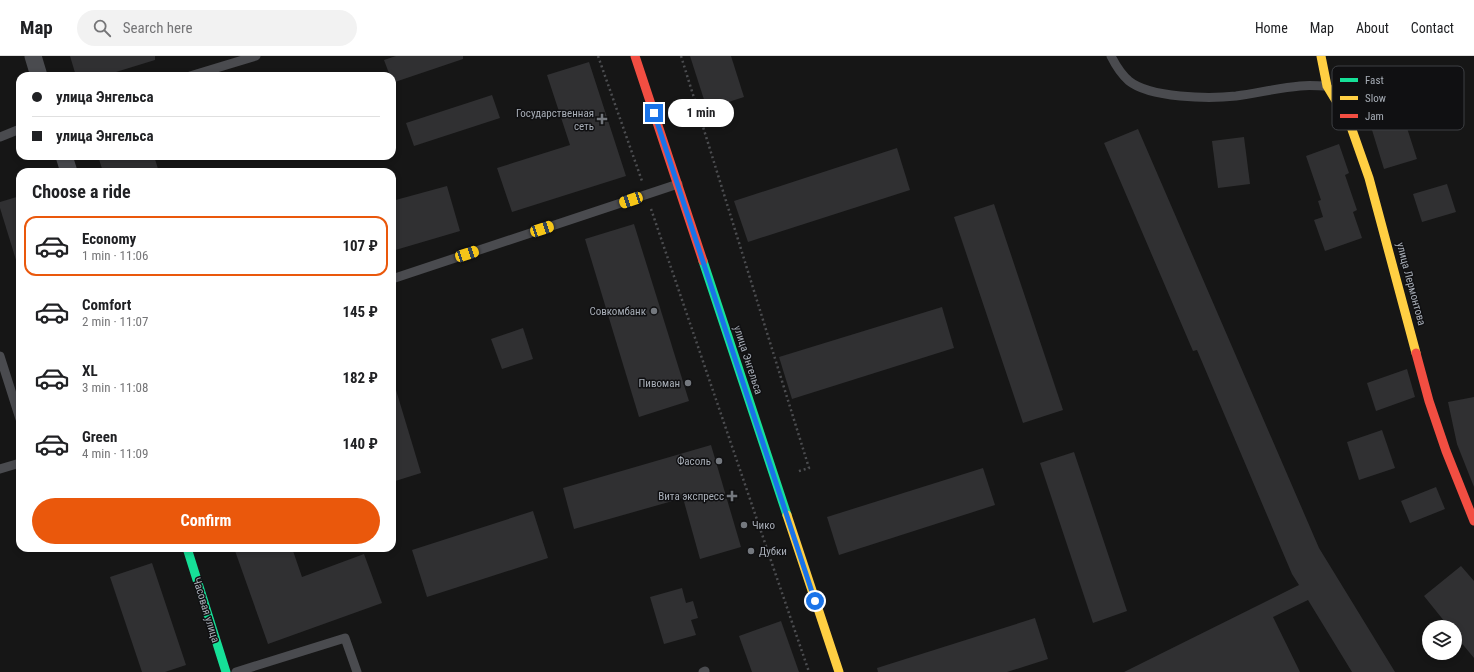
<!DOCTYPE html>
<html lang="en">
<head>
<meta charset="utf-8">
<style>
  :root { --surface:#fff; --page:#f2f2f2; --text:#202124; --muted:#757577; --line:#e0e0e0; --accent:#ea580c }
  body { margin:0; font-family:"Roboto Condensed",sans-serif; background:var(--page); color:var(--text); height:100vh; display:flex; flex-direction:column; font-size:15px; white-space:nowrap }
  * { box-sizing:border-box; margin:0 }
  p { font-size:13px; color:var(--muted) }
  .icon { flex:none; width:22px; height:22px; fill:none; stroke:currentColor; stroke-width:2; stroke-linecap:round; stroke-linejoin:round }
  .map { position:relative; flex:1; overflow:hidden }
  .side { position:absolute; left:16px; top:112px; width:380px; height:384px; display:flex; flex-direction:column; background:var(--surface); border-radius:12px; box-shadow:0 2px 6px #0003 }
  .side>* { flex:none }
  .top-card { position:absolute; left:16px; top:16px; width:380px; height:88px; border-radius:12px; box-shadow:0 2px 6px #0003; display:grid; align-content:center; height:88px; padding:0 16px; background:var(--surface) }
  .tools { position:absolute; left:1422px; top:564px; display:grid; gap:8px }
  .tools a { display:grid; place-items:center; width:40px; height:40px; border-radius:50%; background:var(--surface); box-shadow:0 2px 6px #0003; font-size:20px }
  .end { position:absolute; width:18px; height:18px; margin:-9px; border:5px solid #1a73e8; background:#fff; box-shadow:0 0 0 2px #fff }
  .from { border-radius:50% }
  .bubble { position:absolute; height:28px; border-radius:14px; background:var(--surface); box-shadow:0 2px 6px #0003; font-size:13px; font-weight:700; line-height:28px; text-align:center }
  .car { position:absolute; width:12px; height:24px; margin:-12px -6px; border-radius:5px; box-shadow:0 0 3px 1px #0007; background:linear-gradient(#f5c518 24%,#345 0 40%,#f5c518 0 76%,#345 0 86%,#f5c518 0) }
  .top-card b { display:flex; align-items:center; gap:14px; height:38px; font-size:15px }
  .top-card b+b { border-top:1px solid var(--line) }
  .top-card i { width:10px; height:10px; background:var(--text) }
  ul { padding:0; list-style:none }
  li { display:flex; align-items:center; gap:12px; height:60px; margin:0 8px 6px; padding:0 8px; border:2px solid transparent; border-radius:12px }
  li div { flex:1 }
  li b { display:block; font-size:15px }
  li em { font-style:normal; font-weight:700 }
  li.selected { border-color:var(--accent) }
  li>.icon { width:36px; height:36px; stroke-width:1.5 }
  h2 { padding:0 16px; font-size:18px; line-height:48px }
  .primary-button { display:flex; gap:8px; margin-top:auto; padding:8px 16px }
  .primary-button a { flex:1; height:46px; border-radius:24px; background:var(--accent); color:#fff; font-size:16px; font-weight:700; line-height:46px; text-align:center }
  header { display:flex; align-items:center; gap:24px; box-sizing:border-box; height:56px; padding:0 20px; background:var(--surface); border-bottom:1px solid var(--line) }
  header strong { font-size:19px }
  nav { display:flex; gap:22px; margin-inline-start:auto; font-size:14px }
  .search { width:280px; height:36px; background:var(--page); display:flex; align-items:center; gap:10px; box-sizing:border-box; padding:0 14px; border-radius:22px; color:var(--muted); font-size:15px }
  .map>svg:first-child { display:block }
</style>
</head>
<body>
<header>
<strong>Map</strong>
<div class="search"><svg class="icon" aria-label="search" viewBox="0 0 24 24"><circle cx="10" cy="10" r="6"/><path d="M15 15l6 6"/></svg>Search here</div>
<nav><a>Home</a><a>Map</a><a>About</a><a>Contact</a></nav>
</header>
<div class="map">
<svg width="1474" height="616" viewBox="0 0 1474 616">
  <rect width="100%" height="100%" fill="#161616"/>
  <g fill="#303032">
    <polygon points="70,0 155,0 155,4 103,20 76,20"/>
    <polygon points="396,0 463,0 463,3 392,27 392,20 390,20 384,4"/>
    <polygon points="690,0 731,0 744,41 707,53"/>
    <polygon points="589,6 626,120 512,156 497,112 570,89 547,19"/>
    <polygon points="1389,16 1417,103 1384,113 1368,61 1372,60 1360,26"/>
    <polygon points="492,39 500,62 414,90 406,67"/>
    <polygon points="1138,73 1319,492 1395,616 1352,616 1308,544 1273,561 1300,616 1124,616 1299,529 1292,518 1197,294 1193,295 1104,87"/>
    <polygon points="1244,81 1250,128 1218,132 1212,85"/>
    <polygon points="1339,88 1349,117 1345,119 1357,154 1353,156 1362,182 1325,195 1314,164 1323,161 1318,145 1321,144 1306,100"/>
    <polygon points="897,92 910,134 748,186 734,145"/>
    <polygon points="98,100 154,100 159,116 103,116"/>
    <polygon points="1447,128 1456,156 1422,166 1413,138"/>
    <polygon points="447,130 460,175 392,195 392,145"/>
    <polygon points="20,140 20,204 16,204 0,152 0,146"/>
    <polygon points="994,148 1063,354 1023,367 954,161"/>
    <polygon points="634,168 689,345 639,361 585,183"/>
    <polygon points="942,251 954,292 792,343 779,301"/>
    <polygon points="523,272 533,303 502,313 491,283"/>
    <polygon points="1407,313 1415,341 1376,355 1367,327"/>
    <polygon points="396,334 421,417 392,426 392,335"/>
    <polygon points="1474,341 1474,431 1457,388 1448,346"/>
    <polygon points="1382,374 1395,412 1359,424 1347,386"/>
    <polygon points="711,389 741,491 700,503 683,442 574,473 563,432"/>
    <polygon points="1074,396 1127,555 1093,567 1040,407"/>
    <polygon points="983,412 995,449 839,499 827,461"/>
    <polygon points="1436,431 1445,453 1410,467 1401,445"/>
    <polygon points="533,455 548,502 427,541 412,494"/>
    <polygon points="234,492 292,492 302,521 364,498 382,547 268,588"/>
    <polygon points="152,507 186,609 165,616 142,616 110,521"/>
    <polygon points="1461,510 1474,525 1474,602 1455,579 1455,571 1449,571 1424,540"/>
    <polygon points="682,532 686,547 693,545 698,562 691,564 696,579 664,588 650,541"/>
    <polygon points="1035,562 1048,603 1007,616 878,616 877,612"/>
    <polygon points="781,565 799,616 752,616 739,580"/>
  </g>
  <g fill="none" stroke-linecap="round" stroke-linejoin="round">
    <g stroke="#4c4d50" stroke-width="2.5" stroke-dasharray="2 3" stroke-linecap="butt">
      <polyline points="598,0 642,125"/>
      <polyline points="681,0 809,412 796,416"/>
      <polyline points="651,153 809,616"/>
    </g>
    <g stroke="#4a4b4f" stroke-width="9">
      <path d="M1111 0C1115 8 1122 19 1129 25 1150 42 1209 43 1236 40 1258 37 1278 32 1300 30 1309 29 1318 30 1327 30"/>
      <polyline points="190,20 256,0"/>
      <polyline points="0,81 20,73"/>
      <polyline points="392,223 678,128"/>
      <polyline points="0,300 20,363"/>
      <polyline points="0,413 20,407"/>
      <polyline points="236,616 345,582 357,616"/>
      <polyline points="703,616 705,615"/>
    </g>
    <g stroke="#4a4b4f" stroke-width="17">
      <polyline points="33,0 39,20"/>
      <polyline points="64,100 69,116"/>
    </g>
    <g stroke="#16e098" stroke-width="9">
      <polyline points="703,205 787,459"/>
      <polyline points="187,492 226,616"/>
    </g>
    <g stroke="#ffcf43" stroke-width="9">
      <polyline points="1321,0 1327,30 1350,68 1369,122 1416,297"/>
      <polyline points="787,459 839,616"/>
    </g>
    <g stroke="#f24e42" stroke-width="9">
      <polyline points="635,0 703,205"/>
      <polyline points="1416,297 1429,345 1446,395 1474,465"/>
    </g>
  </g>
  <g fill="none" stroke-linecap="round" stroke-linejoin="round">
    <polyline stroke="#1a73e8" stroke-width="5" points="654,57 815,545"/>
  </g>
  <g fill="#74787e" stroke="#101012" stroke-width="1.5">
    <path d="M600 57h4v4h4v4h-4v4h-4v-4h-4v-4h4z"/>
    <circle cx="654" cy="255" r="4"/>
    <circle cx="688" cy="327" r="4"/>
    <circle cx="719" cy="405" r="4"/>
    <path d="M730 434h4v4h4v4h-4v4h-4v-4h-4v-4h4z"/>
    <circle cx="744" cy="469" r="4"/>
    <circle cx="751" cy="495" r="4"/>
  </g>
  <g text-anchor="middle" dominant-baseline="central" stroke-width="3" stroke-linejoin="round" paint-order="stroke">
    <g font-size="11" fill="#a7adb6" stroke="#101012" text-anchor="end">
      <text x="594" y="57">Государственная<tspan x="594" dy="13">сеть</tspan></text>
      <text x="646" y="255">Совкомбанк</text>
      <text x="680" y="327">Пивоман</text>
      <text x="711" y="405">Фасоль</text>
      <text x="724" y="440">Вита экспресс</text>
      <text x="752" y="469" text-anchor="start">Чико</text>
      <text x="759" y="495" text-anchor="start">Дубки</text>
    </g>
    <g font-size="11" fill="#a7adb6" stroke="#101012">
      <text transform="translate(1411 228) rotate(75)">улица Лермонтова</text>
      <text transform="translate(748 304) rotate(72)">улица Энгельса</text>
      <text transform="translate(206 554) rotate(73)">Часовая улица</text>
    </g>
  </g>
  <rect x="1332" y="10" width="132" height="64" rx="6" fill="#101012" stroke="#3d3f43" stroke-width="1"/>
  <rect x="1340" y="22" width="18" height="4" fill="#16e098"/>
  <rect x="1340" y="40" width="18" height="4" fill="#ffcf43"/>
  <rect x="1340" y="58" width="18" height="4" fill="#f24e42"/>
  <g font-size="11" fill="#a7adb6">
    <text x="1365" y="28">Fast</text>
    <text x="1365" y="46">Slow</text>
    <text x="1365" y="64">Jam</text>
  </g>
</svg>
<div class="tools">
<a><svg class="icon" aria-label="layers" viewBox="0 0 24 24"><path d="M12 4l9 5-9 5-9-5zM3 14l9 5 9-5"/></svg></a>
</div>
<i class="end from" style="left:815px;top:545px"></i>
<i class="end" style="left:654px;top:57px"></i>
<div class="bubble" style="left:668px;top:43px;width:66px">1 min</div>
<i class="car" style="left:631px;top:144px;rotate:251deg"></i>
<i class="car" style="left:542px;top:173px;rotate:72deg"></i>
<i class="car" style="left:467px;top:198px;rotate:72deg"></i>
<div class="top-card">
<b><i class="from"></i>улица Энгельса</b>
<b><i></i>улица Энгельса</b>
</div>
<section class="side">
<h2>Choose a ride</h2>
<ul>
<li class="selected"><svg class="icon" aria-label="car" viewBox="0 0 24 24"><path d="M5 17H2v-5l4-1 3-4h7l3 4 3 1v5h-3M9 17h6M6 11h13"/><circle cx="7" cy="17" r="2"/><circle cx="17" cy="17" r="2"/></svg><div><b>Economy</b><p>1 min · 11:06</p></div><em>107 ₽</em></li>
<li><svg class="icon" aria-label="car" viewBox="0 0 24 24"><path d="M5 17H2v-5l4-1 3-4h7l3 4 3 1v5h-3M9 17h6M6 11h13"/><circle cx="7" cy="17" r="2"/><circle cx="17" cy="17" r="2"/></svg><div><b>Comfort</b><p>2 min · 11:07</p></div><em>145 ₽</em></li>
<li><svg class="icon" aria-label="car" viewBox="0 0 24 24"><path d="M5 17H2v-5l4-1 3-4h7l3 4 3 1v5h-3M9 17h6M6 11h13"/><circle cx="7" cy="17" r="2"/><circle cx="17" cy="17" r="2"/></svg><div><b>XL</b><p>3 min · 11:08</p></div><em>182 ₽</em></li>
<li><svg class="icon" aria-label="car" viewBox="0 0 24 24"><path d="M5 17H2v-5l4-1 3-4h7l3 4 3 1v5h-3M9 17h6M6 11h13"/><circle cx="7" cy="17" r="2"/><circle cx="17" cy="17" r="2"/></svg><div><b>Green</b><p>4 min · 11:09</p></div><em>140 ₽</em></li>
</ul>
<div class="primary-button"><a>Confirm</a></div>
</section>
</div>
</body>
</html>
